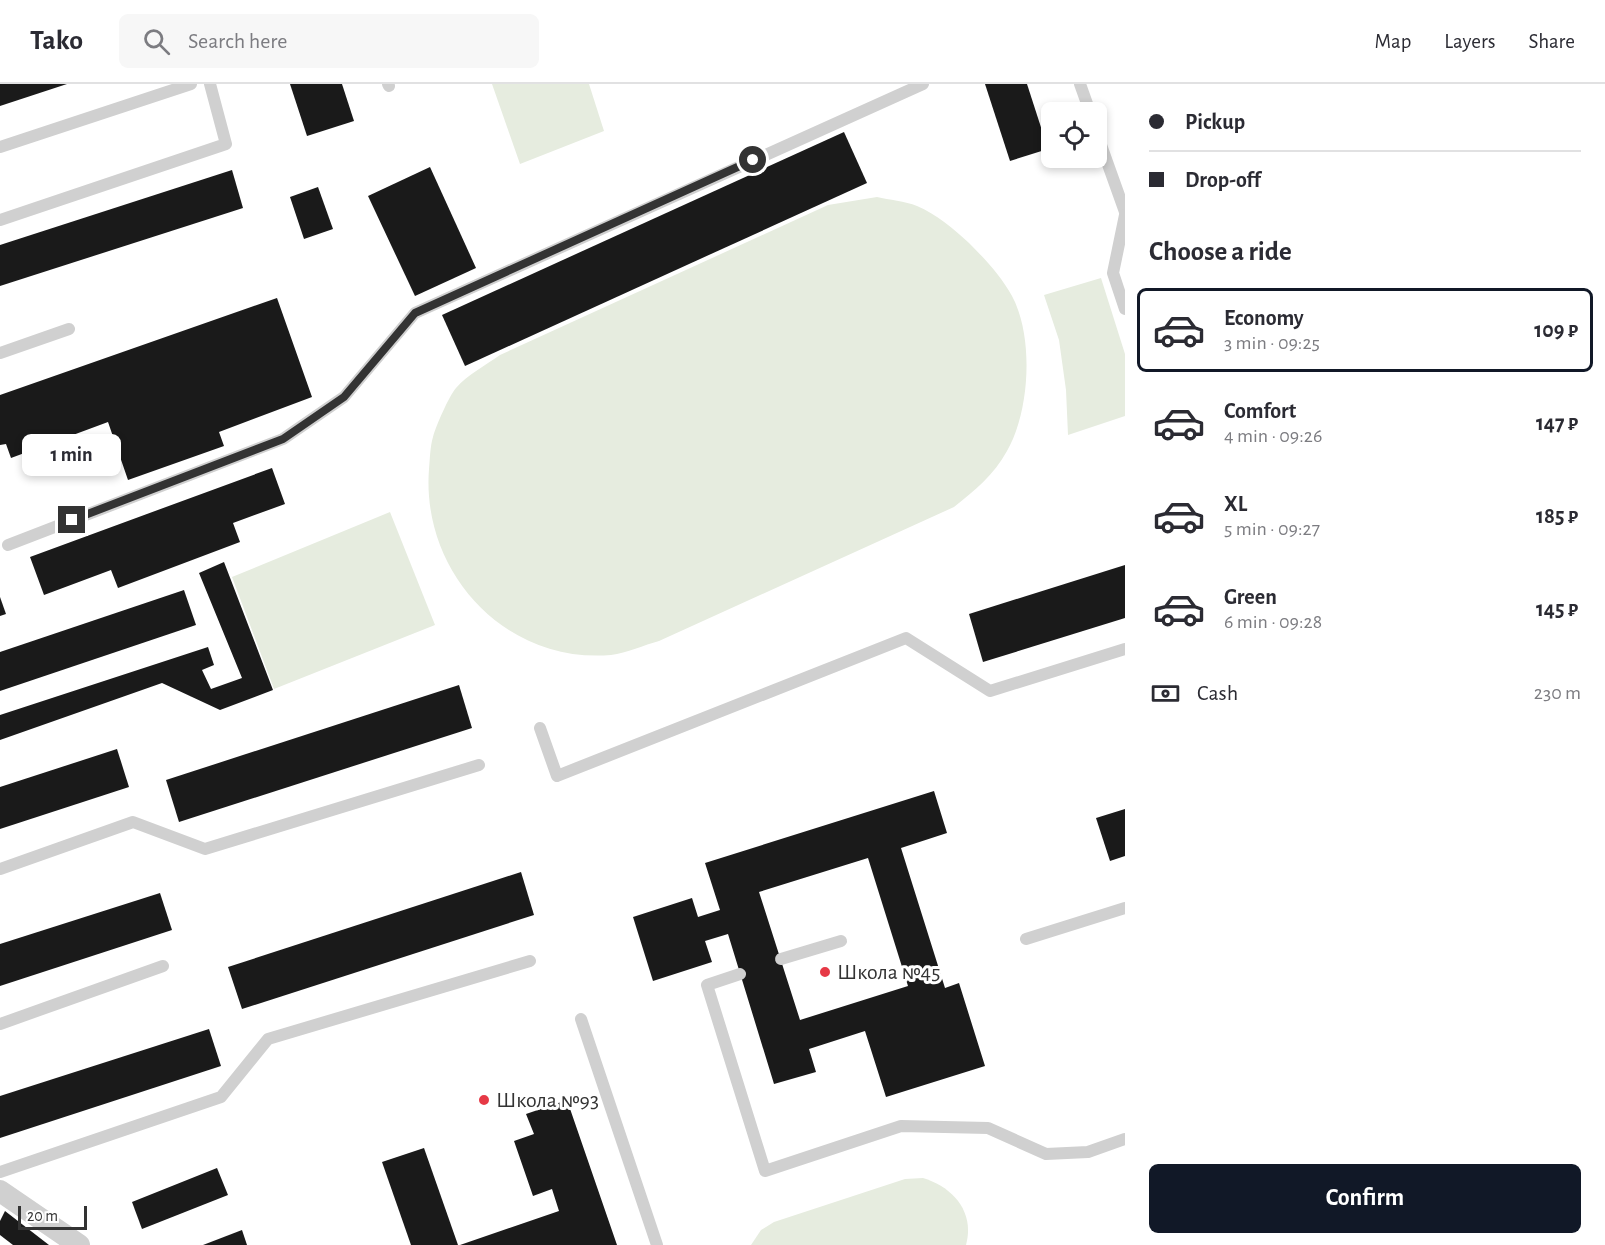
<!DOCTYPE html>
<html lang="en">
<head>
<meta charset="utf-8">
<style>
  :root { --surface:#fff; --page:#f7f7f7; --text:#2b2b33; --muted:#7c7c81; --line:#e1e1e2; --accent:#111827 }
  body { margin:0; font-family:"Alegreya Sans",sans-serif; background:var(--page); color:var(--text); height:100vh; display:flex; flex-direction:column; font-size:22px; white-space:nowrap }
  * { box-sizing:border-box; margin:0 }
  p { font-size:20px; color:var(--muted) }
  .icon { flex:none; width:33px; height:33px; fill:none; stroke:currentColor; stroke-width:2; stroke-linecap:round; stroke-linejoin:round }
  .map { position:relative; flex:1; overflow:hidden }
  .side { display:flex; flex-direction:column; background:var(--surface); width:480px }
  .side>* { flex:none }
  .guide { display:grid; align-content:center; height:132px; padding:0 24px; background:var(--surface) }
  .tools { position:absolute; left:1041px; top:18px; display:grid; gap:12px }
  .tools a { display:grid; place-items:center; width:66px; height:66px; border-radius:9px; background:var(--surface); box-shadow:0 3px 9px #0003; font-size:30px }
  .scale { position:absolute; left:18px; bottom:15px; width:69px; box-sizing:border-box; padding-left:6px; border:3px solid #333; border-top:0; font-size:16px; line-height:21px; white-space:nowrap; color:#333; -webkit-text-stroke:4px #fff; paint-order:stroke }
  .end { position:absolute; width:27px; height:27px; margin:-14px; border:8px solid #333; background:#fff; box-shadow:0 0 0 3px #fff }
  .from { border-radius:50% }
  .bubble { position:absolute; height:42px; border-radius:9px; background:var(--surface); box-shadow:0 3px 9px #0003; font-size:20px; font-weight:600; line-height:42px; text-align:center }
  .guide b { display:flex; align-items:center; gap:21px; height:57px; font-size:22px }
  .guide b+b { border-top:2px solid var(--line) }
  .guide i { width:15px; height:15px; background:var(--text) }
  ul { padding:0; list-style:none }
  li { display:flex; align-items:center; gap:18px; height:84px; margin:0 12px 9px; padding:0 12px; border:3px solid transparent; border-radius:9px }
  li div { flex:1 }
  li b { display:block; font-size:22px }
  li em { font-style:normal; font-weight:600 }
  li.current { border-color:var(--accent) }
  li>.icon { width:54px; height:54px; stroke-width:1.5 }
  h2 { padding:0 24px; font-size:27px; line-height:72px }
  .pay { display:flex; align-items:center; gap:15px; height:66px; padding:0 24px; font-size:22px }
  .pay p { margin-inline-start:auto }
  .button { display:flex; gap:12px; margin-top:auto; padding:12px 24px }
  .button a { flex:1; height:69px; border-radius:9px; background:var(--accent); color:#fff; font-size:24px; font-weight:600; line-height:69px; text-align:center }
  header { display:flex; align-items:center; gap:36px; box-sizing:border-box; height:84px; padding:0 30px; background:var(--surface); border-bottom:2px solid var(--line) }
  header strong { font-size:28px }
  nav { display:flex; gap:33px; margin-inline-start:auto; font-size:21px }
  .search { width:420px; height:54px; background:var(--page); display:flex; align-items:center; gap:15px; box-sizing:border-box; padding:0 21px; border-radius:9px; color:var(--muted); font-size:22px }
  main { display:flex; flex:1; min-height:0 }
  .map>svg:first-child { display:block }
</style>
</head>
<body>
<header>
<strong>Tako</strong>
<div class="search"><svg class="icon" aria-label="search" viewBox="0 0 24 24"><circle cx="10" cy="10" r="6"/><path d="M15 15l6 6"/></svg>Search here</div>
<nav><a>Map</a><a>Layers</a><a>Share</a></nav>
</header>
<main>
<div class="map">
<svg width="1125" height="1161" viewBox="0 0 1125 1161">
  <rect width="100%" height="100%" fill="#fff"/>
  <g fill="#e6ecdf">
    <polygon points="492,0 589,0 604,47 520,80"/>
    <path d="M877 113C889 116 905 117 917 122 936 130 954 145 969 159 985 175 1001 192 1012 212 1034 253 1030 327 1007 367 994 391 975 406 954 423L659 557C644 561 627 569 611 571 505 580 421 488 429 385 430 375 430 363 433 353 436 342 449 312 456 304 467 291 486 281 500 271L828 121Z"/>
    <polygon points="1101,194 1125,270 1125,332 1068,351 1066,306 1059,256 1044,211"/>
    <polygon points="390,428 435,541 274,605 232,493"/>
    <path d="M923 1094C953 1103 975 1128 966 1161H751L761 1146 774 1138 905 1095Z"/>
  </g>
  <g fill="#1a1a1a" fill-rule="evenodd">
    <polygon points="0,0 67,0 0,22"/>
    <polygon points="290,0 342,0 354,37 307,52"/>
    <polygon points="985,0 1027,0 1048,65 1010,77"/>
    <polygon points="844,48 867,99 465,282 442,231"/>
    <polygon points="430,83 476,184 415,212 368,112"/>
    <polygon points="232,86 243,124 0,202 0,161"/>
    <polygon points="318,103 333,145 304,155 290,113"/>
    <polygon points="277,214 312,313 219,348 224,362 128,396 108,338 11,374 6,360 0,361 0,311"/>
    <polygon points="272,384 285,420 233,439 240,458 118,504 111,486 44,511 30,473"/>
    <polygon points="224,478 273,606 220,626 162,599 0,656 0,631 208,563 214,581 202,586 211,605 242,594 199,489"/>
    <polygon points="1125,481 1125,534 983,578 969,530"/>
    <polygon points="184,506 196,541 0,607 0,568"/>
    <polygon points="0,513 6,530 0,532"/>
    <polygon points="459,601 472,644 179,738 166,696"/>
    <polygon points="117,665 129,703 0,745 0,703"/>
    <path d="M934 707 947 749 901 764 945 904 959 899 985 982 886 1013 865 947 809 965 816 988 774 1000 728 850 705 857 712 878 653 897 633 833 692 814 698 833 720 826 705 779ZM868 774 908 902 800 936 759 808Z"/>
    <polygon points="1125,725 1125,772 1110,777 1096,734"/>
    <polygon points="521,788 534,831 242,925 228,883"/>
    <polygon points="160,809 172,846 0,902 0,860"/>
    <polygon points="209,945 221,982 0,1054 0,1012"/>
    <polygon points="567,1016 617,1161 460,1161 559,1127 552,1105 533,1112 514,1057 534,1050 526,1030"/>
    <polygon points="424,1064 458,1161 411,1161 382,1078"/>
    <polygon points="217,1084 228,1111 142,1145 132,1118"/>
    <polygon points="5,1127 49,1161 13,1161 0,1151 0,1137"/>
    <polygon points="242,1146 247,1161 203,1161"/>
  </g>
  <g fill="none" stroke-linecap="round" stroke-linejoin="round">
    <g stroke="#d0d0d0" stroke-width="12">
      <polyline points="388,0 389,2"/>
      <polyline points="1080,0 1090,28"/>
      <polyline points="1096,47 1125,128"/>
      <polyline points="0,63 191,0"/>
      <polyline points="1125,131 1113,189 1125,225"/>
      <polyline points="0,136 226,60 210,0"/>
      <polyline points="0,269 69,245"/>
      <polyline points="8,461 283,355 344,313 415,229 923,0"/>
      <polyline points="540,644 557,692 906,554 990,607 1125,565"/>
      <polyline points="0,785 133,738 205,765 479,681"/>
      <polyline points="1026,855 1125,824"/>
      <polyline points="781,875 841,857"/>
      <polyline points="740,890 707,901 765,1087 901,1042 988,1044 1046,1070 1088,1068 1125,1055"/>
      <polyline points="581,935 657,1161"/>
      <polyline points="0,940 163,882"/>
      <polyline points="0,1088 221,1013 268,955 530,877"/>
    </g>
    <polyline stroke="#d0d0d0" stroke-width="22" points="0,1107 79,1161"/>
  </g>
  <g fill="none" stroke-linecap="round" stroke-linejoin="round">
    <polyline stroke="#333" stroke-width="8" points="72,436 283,355 344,313 415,229 753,76"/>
  </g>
  <g fill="#e63946" stroke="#fff" stroke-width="2">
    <circle cx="825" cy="888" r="6"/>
    <circle cx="484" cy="1016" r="6"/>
  </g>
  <g text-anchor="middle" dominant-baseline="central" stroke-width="6" stroke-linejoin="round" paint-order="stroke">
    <g font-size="22" fill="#333" stroke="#fff" text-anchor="start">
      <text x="837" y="888">Школа №45</text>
      <text x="496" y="1016">Школа №93</text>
    </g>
  </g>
</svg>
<div class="tools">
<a><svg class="icon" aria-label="locate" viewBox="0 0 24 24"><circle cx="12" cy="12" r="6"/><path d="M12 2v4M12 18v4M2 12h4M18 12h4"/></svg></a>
</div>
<div class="scale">20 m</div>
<i class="end from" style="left:753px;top:76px"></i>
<i class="end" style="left:72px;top:436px"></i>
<div class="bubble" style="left:22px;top:350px;width:99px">1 min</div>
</div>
<section class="side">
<div class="guide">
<b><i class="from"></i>Pickup</b>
<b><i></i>Drop-off</b>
</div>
<h2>Choose a ride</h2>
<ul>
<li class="current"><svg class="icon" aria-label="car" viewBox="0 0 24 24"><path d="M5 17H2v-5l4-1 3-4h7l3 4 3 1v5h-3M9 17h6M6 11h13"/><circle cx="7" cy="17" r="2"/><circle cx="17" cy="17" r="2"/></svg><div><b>Economy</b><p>3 min · 09:25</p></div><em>109 ₽</em></li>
<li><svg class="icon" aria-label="car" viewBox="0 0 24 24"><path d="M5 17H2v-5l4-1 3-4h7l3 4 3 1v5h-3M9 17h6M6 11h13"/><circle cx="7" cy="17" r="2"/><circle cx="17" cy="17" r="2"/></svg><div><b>Comfort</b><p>4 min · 09:26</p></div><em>147 ₽</em></li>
<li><svg class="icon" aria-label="car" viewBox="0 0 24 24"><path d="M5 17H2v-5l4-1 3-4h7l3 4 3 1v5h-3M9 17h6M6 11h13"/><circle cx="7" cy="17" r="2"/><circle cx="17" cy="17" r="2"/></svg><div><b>XL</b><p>5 min · 09:27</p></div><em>185 ₽</em></li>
<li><svg class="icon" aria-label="car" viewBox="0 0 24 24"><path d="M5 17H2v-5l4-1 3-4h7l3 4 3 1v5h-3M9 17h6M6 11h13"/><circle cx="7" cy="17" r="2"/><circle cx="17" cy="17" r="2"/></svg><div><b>Green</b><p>6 min · 09:28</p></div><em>145 ₽</em></li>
</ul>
<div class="pay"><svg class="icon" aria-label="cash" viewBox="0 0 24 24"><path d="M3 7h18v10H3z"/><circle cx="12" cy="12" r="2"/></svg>Cash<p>230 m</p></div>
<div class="button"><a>Confirm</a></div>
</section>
</main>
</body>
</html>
